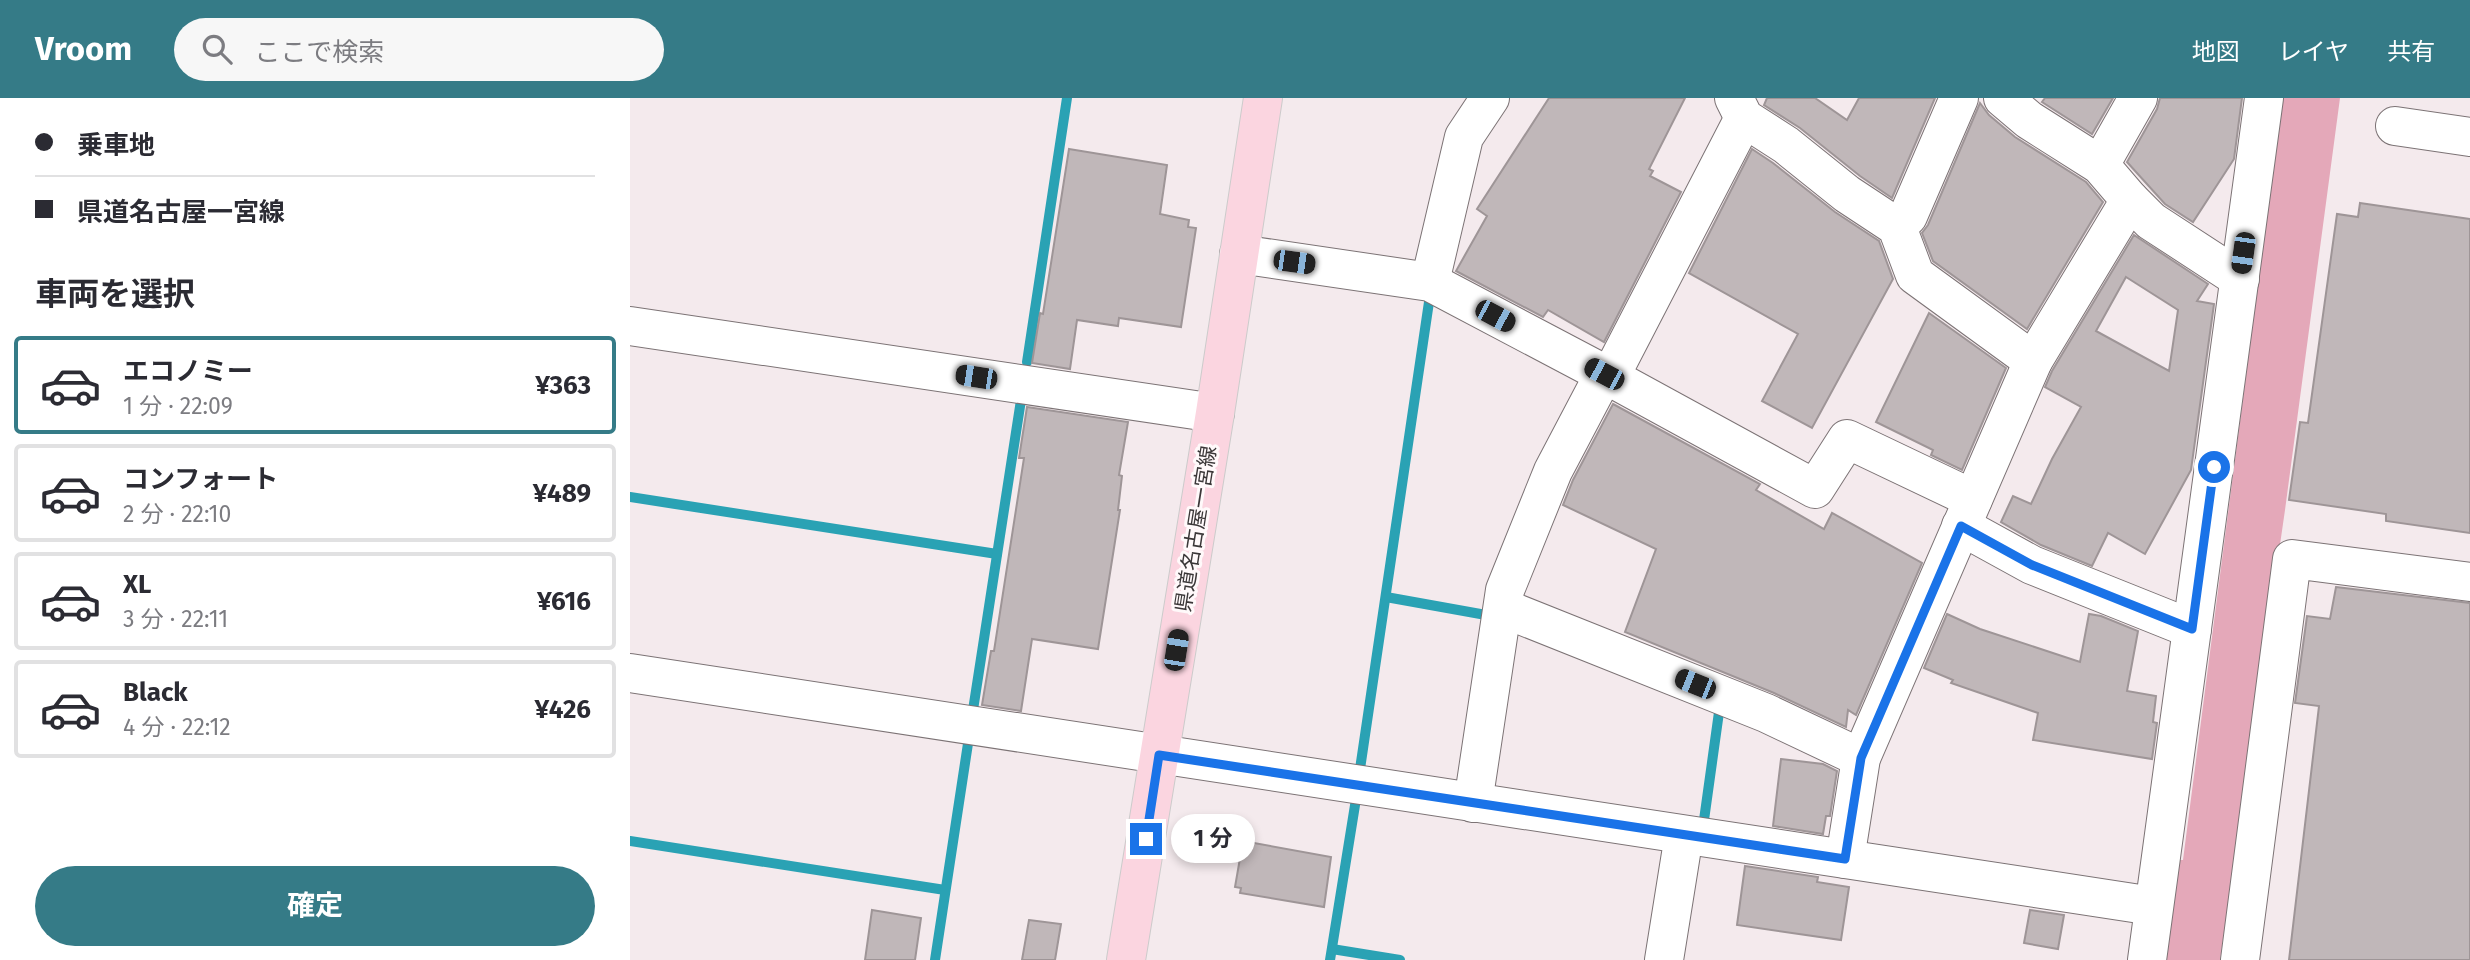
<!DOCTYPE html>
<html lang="ja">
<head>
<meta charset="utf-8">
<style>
  :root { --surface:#fff; --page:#f7f7f7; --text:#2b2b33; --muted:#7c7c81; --line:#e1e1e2; --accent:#357b87 }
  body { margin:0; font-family:"Fira Sans","Noto Sans JP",sans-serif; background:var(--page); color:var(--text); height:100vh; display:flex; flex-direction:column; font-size:26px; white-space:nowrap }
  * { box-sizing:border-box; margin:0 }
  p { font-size:23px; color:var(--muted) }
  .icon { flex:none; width:38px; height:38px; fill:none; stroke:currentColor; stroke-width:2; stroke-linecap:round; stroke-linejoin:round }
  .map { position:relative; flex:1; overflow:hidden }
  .sheet { display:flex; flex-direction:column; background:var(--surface); width:630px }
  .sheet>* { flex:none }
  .banner { display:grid; align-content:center; height:154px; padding:0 35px; background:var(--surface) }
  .end { position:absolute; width:32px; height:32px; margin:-16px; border:9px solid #1a73e8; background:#fff; box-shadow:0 0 0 4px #fff }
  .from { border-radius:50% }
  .bubble { position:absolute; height:49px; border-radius:24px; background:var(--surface); box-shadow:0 4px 10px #0003; font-size:23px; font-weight:700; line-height:49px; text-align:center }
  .car { position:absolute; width:21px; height:42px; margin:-21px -10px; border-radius:9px; box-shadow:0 0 5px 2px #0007; background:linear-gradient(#222 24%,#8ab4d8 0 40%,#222 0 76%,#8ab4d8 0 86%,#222 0) }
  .banner b { display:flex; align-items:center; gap:24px; height:66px; font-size:26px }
  .banner b+b { border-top:2px solid var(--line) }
  .banner i { width:18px; height:18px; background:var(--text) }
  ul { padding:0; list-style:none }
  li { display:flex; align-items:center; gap:21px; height:98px; margin:0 14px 10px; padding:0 21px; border:4px solid var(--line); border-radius:7px }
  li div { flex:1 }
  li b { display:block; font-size:26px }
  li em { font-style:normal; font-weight:700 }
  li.selected { border-color:var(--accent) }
  li>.icon { width:63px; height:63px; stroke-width:1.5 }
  h2 { padding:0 35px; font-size:32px; line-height:84px }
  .button { display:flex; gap:14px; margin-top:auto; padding:14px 35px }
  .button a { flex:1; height:80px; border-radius:42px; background:var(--accent); color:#fff; font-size:28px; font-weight:700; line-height:80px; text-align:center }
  header { display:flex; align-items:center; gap:42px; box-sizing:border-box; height:98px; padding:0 35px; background:var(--accent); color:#fff }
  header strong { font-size:33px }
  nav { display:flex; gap:38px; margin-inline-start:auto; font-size:24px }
  .search { width:490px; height:63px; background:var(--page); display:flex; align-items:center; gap:18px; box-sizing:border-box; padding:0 24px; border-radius:38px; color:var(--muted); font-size:26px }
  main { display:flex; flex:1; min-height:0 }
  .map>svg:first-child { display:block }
</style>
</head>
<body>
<header>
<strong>Vroom</strong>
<div class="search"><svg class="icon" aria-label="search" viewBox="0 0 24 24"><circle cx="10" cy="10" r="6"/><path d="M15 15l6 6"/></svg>ここで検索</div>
<nav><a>地図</a><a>レイヤ</a><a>共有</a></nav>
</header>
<main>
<section class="sheet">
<div class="banner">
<b><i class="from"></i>乗車地</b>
<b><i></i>県道名古屋一宮線</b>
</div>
<h2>車両を選択</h2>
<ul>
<li class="selected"><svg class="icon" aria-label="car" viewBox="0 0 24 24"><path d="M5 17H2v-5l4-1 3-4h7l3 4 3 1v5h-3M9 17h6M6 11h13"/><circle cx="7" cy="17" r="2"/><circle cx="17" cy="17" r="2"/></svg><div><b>エコノミー</b><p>1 分 · 22:09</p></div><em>¥363</em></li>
<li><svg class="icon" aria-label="car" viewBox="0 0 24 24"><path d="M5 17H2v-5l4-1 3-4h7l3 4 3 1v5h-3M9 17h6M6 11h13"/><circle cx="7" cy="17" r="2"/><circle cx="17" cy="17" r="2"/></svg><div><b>コンフォート</b><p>2 分 · 22:10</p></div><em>¥489</em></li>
<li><svg class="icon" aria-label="car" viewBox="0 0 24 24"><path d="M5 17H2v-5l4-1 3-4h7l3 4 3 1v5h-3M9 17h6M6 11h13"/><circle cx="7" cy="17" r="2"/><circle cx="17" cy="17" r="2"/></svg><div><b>XL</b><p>3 分 · 22:11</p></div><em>¥616</em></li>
<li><svg class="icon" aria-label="car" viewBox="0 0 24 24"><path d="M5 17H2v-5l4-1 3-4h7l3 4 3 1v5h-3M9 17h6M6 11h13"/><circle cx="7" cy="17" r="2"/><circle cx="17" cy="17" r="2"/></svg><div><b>Black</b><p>4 分 · 22:12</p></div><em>¥426</em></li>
</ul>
<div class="button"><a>確定</a></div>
</section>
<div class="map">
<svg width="1840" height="862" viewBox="0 0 1840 862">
  <rect width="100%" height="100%" fill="#f4eaed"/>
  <polygon fill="#e4a8b9" points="1652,0 1710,0 1655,412 1590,862 1531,862 1543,762 1553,762"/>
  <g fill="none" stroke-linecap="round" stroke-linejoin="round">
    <g stroke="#2aa2b4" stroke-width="10">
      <polyline points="397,264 437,0"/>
      <polyline points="0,399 367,456"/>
      <polyline points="756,499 856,517"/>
      <polyline points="343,612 391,302"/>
      <polyline points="730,671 799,204"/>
      <polyline points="1074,722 1090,607"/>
      <polyline points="0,743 315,792"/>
      <polyline points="702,851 770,862"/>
      <polyline points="305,862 339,639"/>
      <polyline points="700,862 726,701"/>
    </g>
  </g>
  <g fill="#c0b7b9" stroke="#9e9597" stroke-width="2" fill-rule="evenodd">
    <polygon points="919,0 1055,0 1019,71 1023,73 1020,78 1051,94 974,244 918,212 913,219 826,173 857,118 847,111"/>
    <polygon points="1137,0 1185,0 1217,22 1229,0 1305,0 1262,100 1230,78 1170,30 1134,7"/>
    <polygon points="1415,0 1483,0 1462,36 1412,4"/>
    <polygon points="1530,0 1612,0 1604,61 1563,124 1535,106 1497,64 1527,11"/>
    <polygon points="1350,5 1359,17 1385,39 1456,84 1473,104 1397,231 1303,163 1292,135 1298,127"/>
    <polygon points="439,51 537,67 530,116 559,122 558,129 566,130 551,229 489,220 488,228 447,222 440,271 402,265 410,215 413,216"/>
    <polygon points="1122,51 1143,65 1205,114 1249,143 1263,181 1182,330 1132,303 1168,236 1059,175"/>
    <polygon points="1730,105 1840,121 1840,435 1756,423 1756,416 1659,402 1670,324 1678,325 1707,116 1728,119"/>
    <path d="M1504 137 1578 186 1567 203 1584 206 1561 372 1515 456 1478 435 1462 468 1411 447 1371 424 1383 398 1401 406 1422 361 1451 309 1415 289 1422 273ZM1496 179 1548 212 1539 273 1466 233Z"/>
    <polygon points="1299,215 1376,270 1332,372 1301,357 1303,352 1246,324"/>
    <polygon points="983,306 1130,386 1126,392 1194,431 1202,415 1292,465 1226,617 1218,612 1216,629 1144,595 995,534 1026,451 933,407 943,382"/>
    <polygon points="397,309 498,324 489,377 492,378 488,412 490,412 468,551 402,541 391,613 352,607 361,553 364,553 394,360 389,360"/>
    <polygon points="1706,489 1840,505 1840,862 1659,862 1689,608 1665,605 1677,518 1700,521"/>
    <polygon points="1317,516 1350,531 1450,564 1459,516 1471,518 1508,533 1497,593 1526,598 1523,624 1527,625 1522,661 1403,642 1408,615 1321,585 1323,582 1294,570"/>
    <polygon points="1151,661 1193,666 1207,673 1200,718 1196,718 1193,736 1143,728"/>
    <polygon points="613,743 701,759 694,809 610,795 611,790 605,789"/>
    <polygon points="1115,768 1188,779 1187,784 1219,789 1211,842 1107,827"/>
    <polygon points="242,812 291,820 285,862 235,862"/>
    <polygon points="1400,812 1434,817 1428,851 1394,845"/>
    <polygon points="399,822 431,826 425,862 392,862"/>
  </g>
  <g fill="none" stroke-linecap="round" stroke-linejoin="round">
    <g stroke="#7c7375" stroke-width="40">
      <g id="minor">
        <polyline points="1104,0 1114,20 1156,47 1217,96 1267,129 1285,177 1403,263"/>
        <polyline points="1765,28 1840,39"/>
        <polyline points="1470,67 1508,0"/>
        <polyline points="1500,102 1521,123 1610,181"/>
        <polyline points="1267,129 1278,118 1329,0"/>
        <polyline points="609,156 800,184 980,279 1185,391 1217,341 1343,401"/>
        <polyline points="800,184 834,39 860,0"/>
        <polyline points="0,228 585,315"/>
        <polyline points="980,279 1114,20"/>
        <polyline points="1331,428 1402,467 1562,531"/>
        <polyline points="873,510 1136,615 1231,660"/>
        <polyline points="0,575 1215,761 1231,660 1403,263 1500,102 1470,67 1399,22 1373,0"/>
        <polyline points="843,705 875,492 923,373 974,276"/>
        <polyline points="1215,761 1523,808"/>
        <polyline points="1034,862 1054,737"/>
        <polyline points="1517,862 1634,0"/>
        <polyline points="1610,862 1662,461 1840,484"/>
      </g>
    </g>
    <g stroke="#cccbcb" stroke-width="40">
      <polyline id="major" points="496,862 585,315 633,0"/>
    </g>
    <use href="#minor" stroke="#fff" stroke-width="38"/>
    <use href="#major" stroke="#fbd5e0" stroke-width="38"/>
  </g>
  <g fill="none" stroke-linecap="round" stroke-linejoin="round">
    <polyline stroke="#1a73e8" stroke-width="9" points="516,741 529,657 1215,761 1231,660 1331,428 1402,467 1562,531 1584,369"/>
  </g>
  <g text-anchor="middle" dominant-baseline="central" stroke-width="6" stroke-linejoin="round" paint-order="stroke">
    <g font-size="21" fill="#3b3738" stroke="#fff9fa">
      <text transform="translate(566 431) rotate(-81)">県道名古屋一宮線</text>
    </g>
  </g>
</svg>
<i class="end from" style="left:1584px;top:369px"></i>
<i class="end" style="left:516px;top:741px"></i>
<div class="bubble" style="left:541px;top:716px;width:84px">1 分</div>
<i class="car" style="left:1613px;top:155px;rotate:188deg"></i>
<i class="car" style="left:664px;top:164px;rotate:98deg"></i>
<i class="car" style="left:865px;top:218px;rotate:118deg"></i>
<i class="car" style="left:974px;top:276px;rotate:298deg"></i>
<i class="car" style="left:346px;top:279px;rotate:279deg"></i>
<i class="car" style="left:546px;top:552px;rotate:9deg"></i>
<i class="car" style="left:1065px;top:586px;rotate:292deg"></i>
</div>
</main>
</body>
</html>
